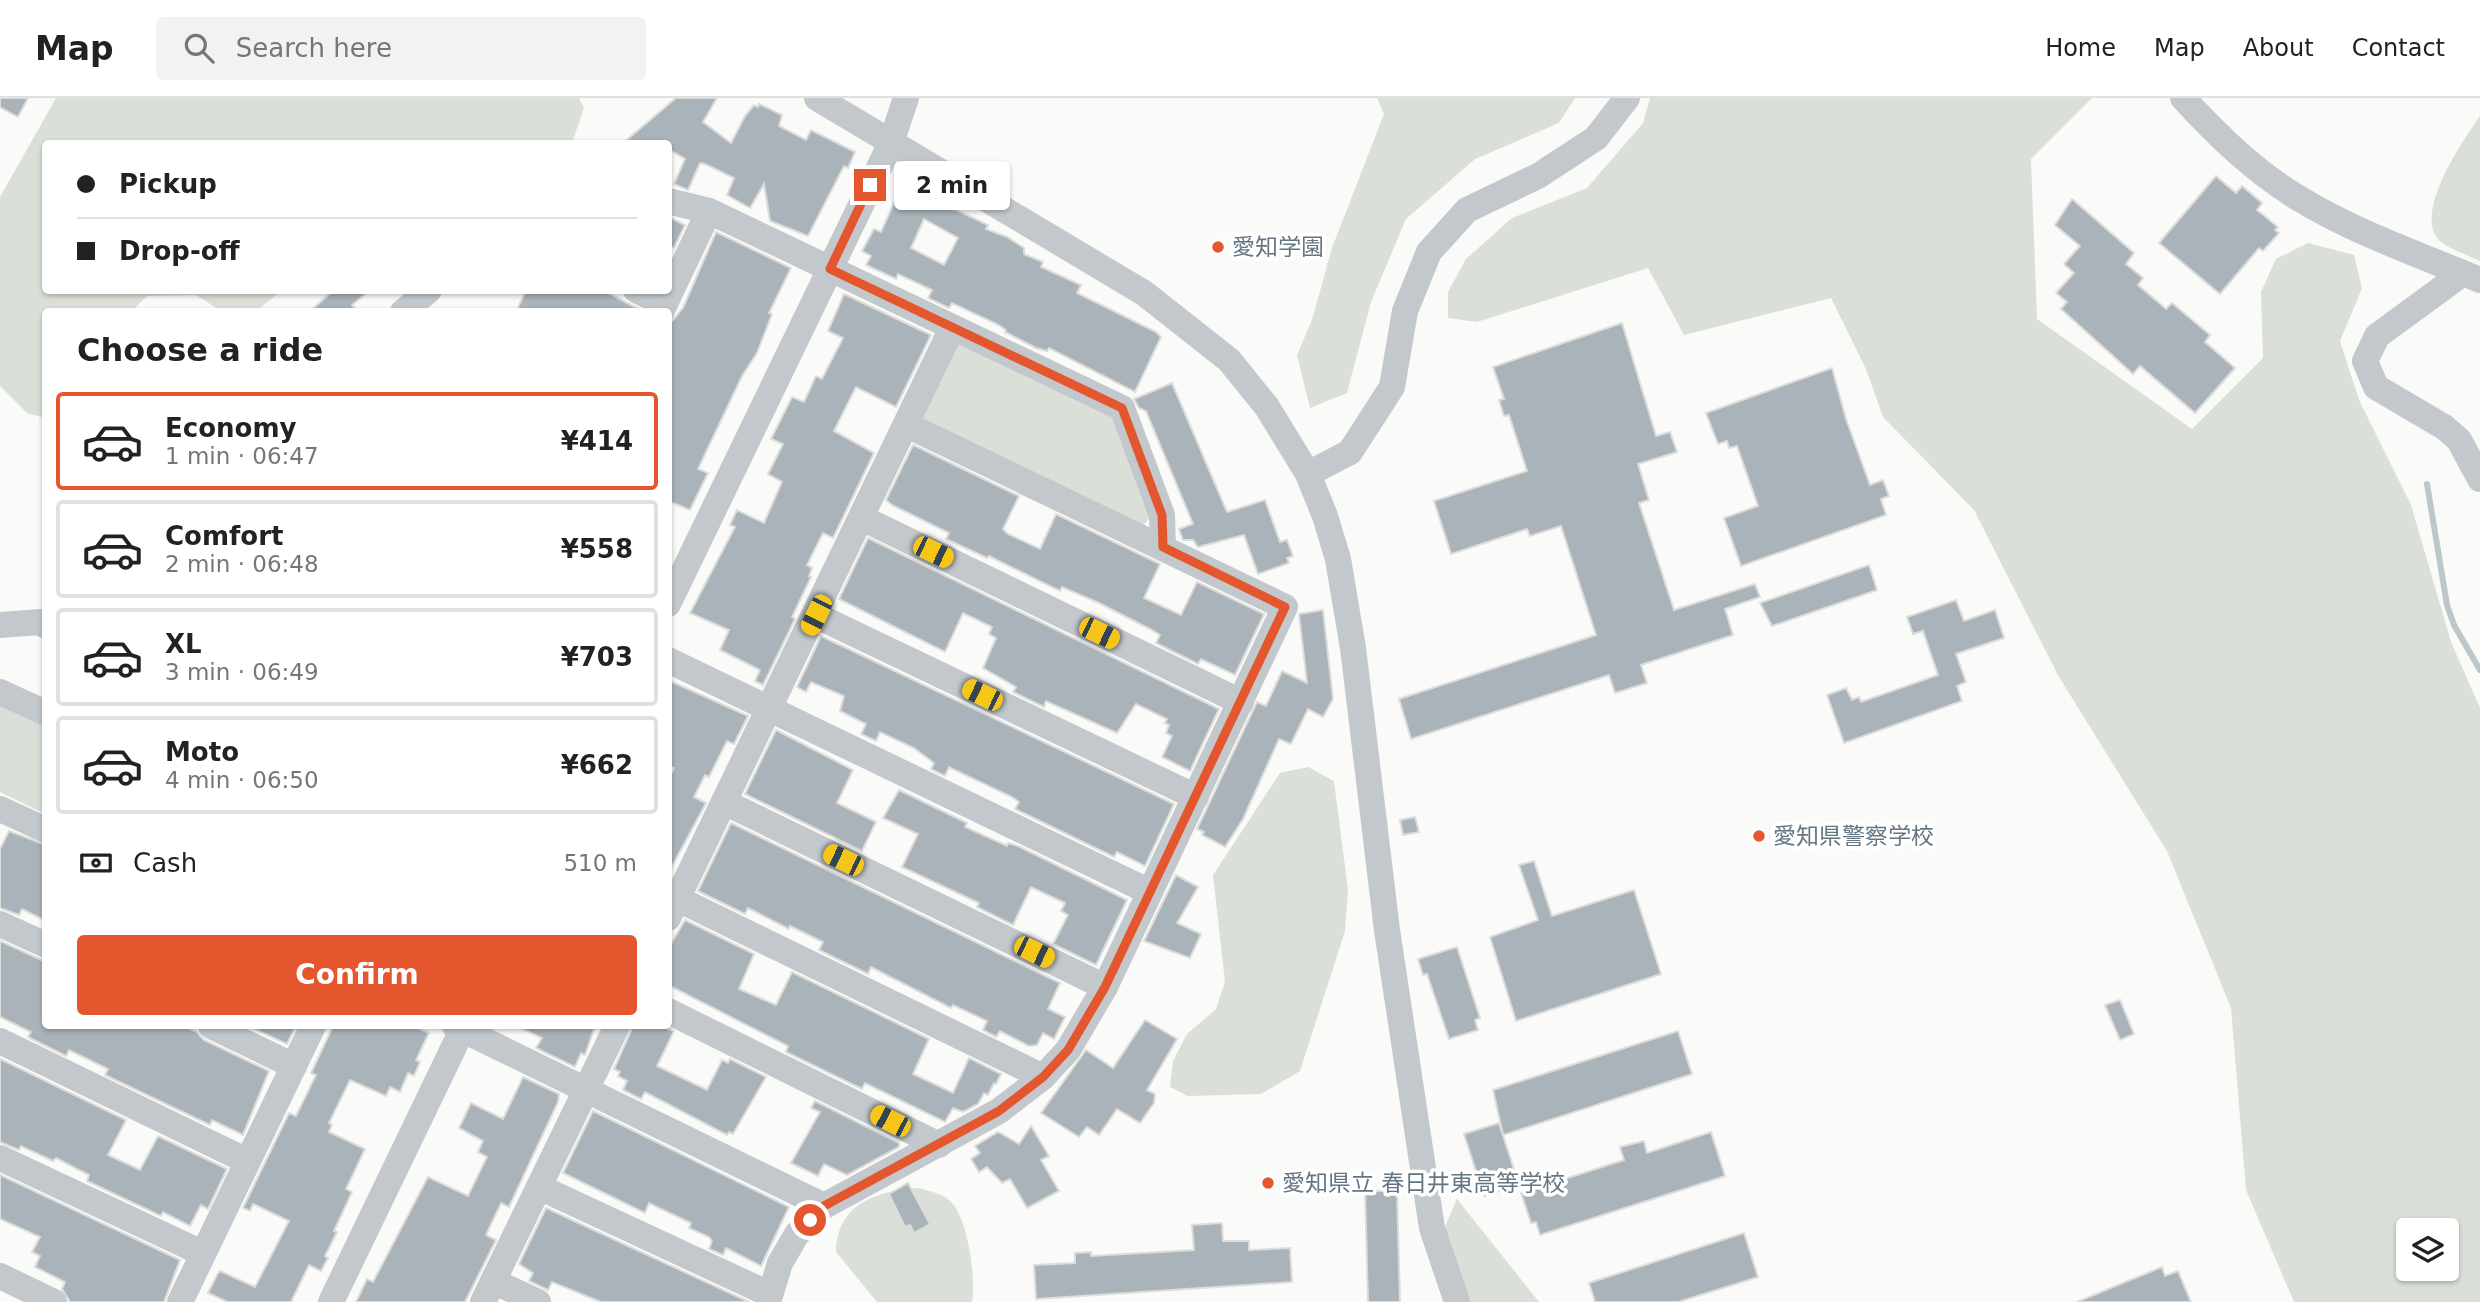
<!DOCTYPE html>
<html lang="en">
<head>
<meta charset="utf-8">
<style>
  :root { --surface:#fff; --page:#f2f2f2; --text:#222; --muted:#767676; --line:#e0e0e0; --accent:#e4572e }
  body { margin:0; font-family:"DejaVu Sans","Noto Sans JP",sans-serif; background:var(--page); color:var(--text); height:100vh; display:flex; flex-direction:column; font-size:26px; white-space:nowrap }
  * { box-sizing:border-box; margin:0 }
  p { font-size:23px; color:var(--muted) }
  .icon { flex:none; width:38px; height:38px; fill:none; stroke:currentColor; stroke-width:2; stroke-linecap:round; stroke-linejoin:round }
  .map { position:relative; flex:1; overflow:hidden }
  .side { position:absolute; left:42px; top:210px; width:630px; height:721px; display:flex; flex-direction:column; background:var(--surface); border-radius:7px; box-shadow:0 2px 5px #0004 }
  .side>* { flex:none }
  .guide { position:absolute; left:42px; top:42px; width:630px; height:154px; border-radius:7px; box-shadow:0 2px 5px #0004; display:grid; align-content:center; height:154px; padding:0 35px; background:var(--surface) }
  .fabs { position:absolute; left:2396px; top:1120px; display:grid; gap:14px }
  .fabs a { display:grid; place-items:center; width:63px; height:63px; border-radius:7px; background:var(--surface); box-shadow:0 2px 5px #0004; font-size:35px }
  .end { position:absolute; width:32px; height:32px; margin:-16px; border:9px solid #e4572e; background:#fff; box-shadow:0 0 0 4px #fff }
  .from { border-radius:50% }
  .bubble { position:absolute; height:49px; border-radius:7px; background:var(--surface); box-shadow:0 2px 5px #0004; font-size:23px; font-weight:700; line-height:49px; text-align:center }
  .car { position:absolute; width:21px; height:42px; margin:-21px -10px; border-radius:9px; box-shadow:0 0 5px 2px #0007; background:linear-gradient(#f5c518 24%,#345 0 40%,#f5c518 0 76%,#345 0 86%,#f5c518 0) }
  .guide b { display:flex; align-items:center; gap:24px; height:66px; font-size:26px }
  .guide b+b { border-top:2px solid var(--line) }
  .guide i { width:18px; height:18px; background:var(--text) }
  ul { padding:0; list-style:none }
  li { display:flex; align-items:center; gap:21px; height:98px; margin:0 14px 10px; padding:0 21px; border:4px solid var(--line); border-radius:7px }
  li div { flex:1 }
  li b { display:block; font-size:26px }
  li em { font-style:normal; font-weight:700 }
  li.selected { border-color:var(--accent) }
  li>.icon { width:63px; height:63px; stroke-width:1.5 }
  h2 { padding:0 35px; font-size:32px; line-height:84px }
  .pay { display:flex; align-items:center; gap:18px; height:77px; padding:0 35px; font-size:26px }
  .pay p { margin-inline-start:auto }
  .action { display:flex; gap:14px; margin-top:auto; padding:14px 35px }
  .action a { flex:1; height:80px; border-radius:7px; background:var(--accent); color:#fff; font-size:28px; font-weight:700; line-height:80px; text-align:center }
  header { display:flex; align-items:center; gap:42px; box-sizing:border-box; height:98px; padding:0 35px; background:var(--surface); border-bottom:2px solid var(--line) }
  header strong { font-size:33px }
  nav { display:flex; gap:38px; margin-inline-start:auto; font-size:24px }
  .search { width:490px; height:63px; background:var(--page); display:flex; align-items:center; gap:18px; box-sizing:border-box; padding:0 24px; border-radius:7px; color:var(--muted); font-size:26px }
  .map>svg:first-child { display:block }
</style>
</head>
<body>
<header>
<strong>Map</strong>
<div class="search"><svg class="icon" aria-label="search" viewBox="0 0 24 24"><circle cx="10" cy="10" r="6"/><path d="M15 15l6 6"/></svg>Search here</div>
<nav><a>Home</a><a>Map</a><a>About</a><a>Contact</a></nav>
</header>
<div class="map">
<svg width="2480" height="1204" viewBox="0 0 2480 1204">
  <rect width="100%" height="100%" fill="#fafaf8"/>
  <g fill="#dadfd7" fill-rule="evenodd">
    <polygon points="56,0 579,0 584,10 572,45 46,46 46,192 281,193 256,213 221,213 196,197 147,198 132,213 46,214 45,320 27,315 0,288 0,99"/>
    <polygon points="1377,0 1575,0 1559,25 1475,61 1406,121 1371,204 1347,295 1310,310 1297,257 1312,222 1332,150 1384,16"/>
    <path d="M1650 0H2092L2031 61 2037 221 2192 331 2263 260 2261 194 2276 161 2308 145 2354 157 2362 190 2340 243 2359 302 2411 407 2451 544 2480 610V1204H2294L2246 1092 2231 910 2167 753 2059 579 1974 412 1883 319 1866 271 1831 200 1684 237 1648 170 1477 224 1448 220V194L1466 161 1512 120 1587 90 1643 25ZM2408 1132H2446V1171H2408Z"/>
    <path d="M2480 18V163C2468 157 2445 150 2437 140 2416 110 2462 44 2480 18Z"/>
    <polygon points="963,245 1111,318 1153,416 1142,429 926,326 922,316 953,248"/>
    <polygon points="0,601 45,623 45,716 0,694"/>
    <polygon points="1308,669 1334,683 1348,792 1345,833 1300,973 1261,996 1188,998 1170,989 1173,963 1187,936 1216,911 1225,884 1213,777 1280,675"/>
    <path d="M918 1090C929 1093 940 1095 949 1102 968 1117 976 1181 972 1204H877L836 1154C837 1106 876 1093 918 1090Z"/>
    <polygon points="1457,1101 1539,1204 1469,1204 1444,1131"/>
  </g>
  <g fill="none" stroke-linecap="round" stroke-linejoin="round">
    <polyline stroke="#bbc7cb" stroke-width="6" points="2427,386 2447,507 2454,527 2480,572"/>
  </g>
  <g fill="#aab3b9" stroke="#dcdcda" stroke-width="2" fill-rule="evenodd">
    <polygon points="0,0 28,0 18,19 0,9"/>
    <polygon points="676,0 717,0 703,24 731,45 745,18 754,7 758,9 759,6 782,17 779,28 806,42 811,32 855,54 848,70 844,68 808,138 770,123 764,86 750,110 727,97 734,80 705,66 700,65 688,92 674,86 685,61 668,51 668,46 622,46"/>
    <polygon points="2216,78 2236,95 2242,88 2262,105 2257,112 2278,129 2275,132 2279,135 2263,153 2259,150 2220,196 2159,145"/>
    <path d="M907 84 932 94 950 105 948 108 988 127 986 131 1007 139 1024 150V156L1043 164 1041 169 1081 187 1077 195 1156 234 1161 239 1135 294 1049 250 1047 253 1036 250 1005 234 1006 232 999 227 952 205 949 210 928 200 932 192 898 176 896 181 866 167 871 158 862 153 874 131 881 134 901 89 904 91ZM924 121 958 140 944 167 911 150Z"/>
    <polygon points="2072,101 2134,155 2126,166 2143,180 2138,187 2166,211 2172,205 2210,237 2205,244 2235,270 2195,315 2140,268 2133,276 2061,211 2067,204 2056,195 2074,175 2064,166 2080,148 2055,127"/>
    <polygon points="669,119 685,127 674,150 668,147"/>
    <polygon points="716,134 791,170 769,215 772,216 757,255 742,278 698,371 708,375 690,412 668,403 668,228 683,210"/>
    <polygon points="334,192 370,192 352,207 358,214 309,214"/>
    <polygon points="526,192 603,192 644,214 516,214"/>
    <polygon points="844,196 931,237 896,309 856,289 834,333 874,355 833,440 823,435 807,467 812,470 809,478 811,479 792,519 795,521 763,587 755,583 760,572 720,552 729,532 690,515 735,429 730,427 737,412 764,425 782,384 768,376 783,346 771,341 792,299 804,304 816,278 822,281 843,240 828,233"/>
    <polygon points="1622,225 1656,338 1670,334 1677,354 1638,366 1649,402 1639,405 1674,512 1755,486 1760,499 1725,511 1733,537 1641,567 1647,585 1615,595 1609,577 1411,641 1399,601 1596,537 1561,428 1530,438 1527,431 1451,456 1434,403 1527,373 1509,317 1504,318 1499,302 1504,301 1493,269"/>
    <polygon points="1832,270 1846,321 1870,387 1883,382 1889,398 1881,401 1886,417 1741,468 1724,420 1758,408 1737,348 1729,350 1727,343 1718,346 1706,315"/>
    <polygon points="1172,285 1227,414 1265,402 1280,444 1287,442 1293,458 1287,460 1289,465 1258,476 1244,437 1198,449 1193,442 1183,442 1179,431 1193,426 1146,313 1139,310 1134,301"/>
    <polygon points="913,347 1019,398 1003,431 1008,436 1040,451 1056,416 1160,466 1144,500 1181,517 1197,484 1264,516 1235,577 1201,561 1198,566 1156,545 1160,537 1150,531 1099,505 1062,489 1060,493 989,458 987,460 946,441 949,435 892,407 886,402"/>
    <polygon points="868,440 1219,611 1190,673 1162,659 1172,638 1166,635 1169,627 1165,625 1167,621 1136,606 1117,635 1046,603 1044,609 1013,594 1016,589 983,570 996,540 989,536 992,529 963,515 945,554 839,501"/>
    <polygon points="1869,467 1877,492 1772,528 1760,505"/>
    <polygon points="1956,502 1964,523 1995,512 2004,540 1956,556 1966,584 1957,588 1962,603 1844,645 1827,597 1846,590 1852,602 1859,599 1861,604 1938,577 1923,533 1913,536 1907,519"/>
    <polygon points="1323,512 1333,601 1323,619 1308,611 1291,646 1279,641 1243,721 1225,749 1202,737 1204,734 1197,731 1257,604 1266,608 1282,573 1307,585 1299,516"/>
    <polygon points="821,538 1174,706 1145,768 1117,754 1114,759 1015,711 1019,704 1012,699 949,669 945,678 931,671 934,665 914,650 880,634 876,643 861,636 866,626 840,613 844,598 811,584 806,594 797,589"/>
    <polygon points="668,582 748,618 734,646 727,643 709,679 705,677 694,699 706,705 668,776 668,682 674,670 668,668"/>
    <polygon points="776,632 853,672 837,705 876,724 862,753 745,696"/>
    <polygon points="899,692 967,725 965,729 1007,748 1008,745 1018,748 1127,802 1096,867 1053,846 1068,817 1061,813 1065,805 1031,789 1013,827 977,809 979,805 902,769 918,736 883,720"/>
    <polygon points="1415,719 1419,734 1403,737 1400,722"/>
    <polygon points="731,725 1060,885 1048,911 1065,919 1054,941 1043,935 1037,947 1029,948 1000,933 996,939 983,932 987,923 953,907 951,910 871,869 868,876 819,852 823,844 790,828 789,831 748,810 745,816 698,793"/>
    <polygon points="9,733 46,747 46,823 22,811 19,817 0,810 0,751"/>
    <polygon points="1534,763 1552,818 1634,792 1661,876 1516,923 1490,839 1538,822 1519,767"/>
    <polygon points="1176,777 1198,789 1177,825 1201,836 1190,860 1144,843"/>
    <polygon points="685,822 754,856 739,891 776,907 792,874 929,941 913,976 953,995 969,960 1001,976 996,986 994,985 988,997 984,995 978,1006 963,1014 953,1010 945,1024 865,985 862,991 786,954 788,948 668,887 668,851"/>
    <polygon points="0,843 46,864 46,928 184,928 197,934 204,942 269,973 243,1037 212,1022 210,1027 105,977 108,971 69,952 66,958 28,939 31,934 0,919"/>
    <polygon points="1457,849 1480,920 1475,922 1478,932 1449,941 1427,876 1423,877 1418,861"/>
    <polygon points="2120,902 2134,936 2120,942 2105,907"/>
    <polygon points="1145,922 1177,941 1147,992 1155,996 1154,1005 1140,1025 1117,1011 1099,1037 1087,1029 1079,1039 1041,1015 1086,952 1113,970"/>
    <polygon points="248,928 296,928 287,946"/>
    <polygon points="333,928 413,928 429,935 416,962 420,964 414,978 408,975 400,994 390,989 386,998 350,982 329,1025 332,1027 329,1034 365,1051 346,1091 352,1094 334,1133 337,1134 325,1158 328,1160 321,1173 309,1167 291,1204 228,1204 208,1195 217,1177 220,1173 255,1189 289,1123 253,1106 250,1113 243,1110 289,1015 296,1018 316,977 311,975"/>
    <polygon points="516,928 595,928 585,957 581,955 575,969 536,950 542,940"/>
    <polygon points="633,928 662,928 674,933 657,968 707,992 722,962 728,965 730,961 766,979 733,1036 729,1034 727,1037 645,994 641,1001 623,992 627,983 618,978 620,974 614,971"/>
    <polygon points="1678,933 1692,976 1503,1037 1493,992"/>
    <polygon points="0,961 126,1022 108,1057 140,1072 158,1038 227,1071 208,1111 201,1107 190,1128 163,1114 161,1118 87,1083 89,1077 56,1060 53,1063 21,1048 19,1052 0,1044"/>
    <polygon points="523,979 559,996 558,1004 509,1109 501,1105 486,1137 496,1142 465,1204 356,1204 367,1181 373,1184 428,1079 468,1098 487,1059 478,1054 483,1043 459,1030 471,1005 503,1021"/>
    <polygon points="815,1003 899,1045 899,1049 847,1077 824,1066 818,1078 791,1065 820,1014 811,1010"/>
    <polygon points="593,1013 789,1109 761,1168 726,1150 723,1157 709,1151 712,1143 709,1139 689,1130 691,1125 649,1105 645,1115 563,1075"/>
    <polygon points="1499,1025 1519,1087 1484,1098 1464,1036"/>
    <polygon points="1031,1028 1049,1058 1041,1062 1059,1093 1027,1110 1010,1081 1002,1085 987,1069 979,1074 971,1061 980,1055 975,1048 998,1034 1019,1046"/>
    <polygon points="1711,1034 1725,1078 1540,1137 1536,1124 1531,1125 1521,1095 1624,1062 1620,1049 1644,1043 1647,1055"/>
    <polygon points="0,1077 180,1162 164,1204 70,1204 62,1191 65,1184 35,1169 40,1158 32,1154 40,1139 0,1121"/>
    <polygon points="908,1085 930,1126 914,1135 910,1127 905,1129 889,1096"/>
    <polygon points="1365,1093 1397,1093 1400,1204 1368,1204"/>
    <polygon points="546,1110 749,1204 601,1204 552,1184 548,1192 529,1183 533,1175 519,1166"/>
    <polygon points="1222,1125 1223,1143 1249,1143 1249,1152 1290,1150 1292,1184 1036,1201 1034,1167 1075,1165 1075,1155 1091,1154 1091,1158 1194,1152 1192,1127"/>
    <polygon points="1744,1135 1758,1179 1678,1204 1595,1204 1589,1185"/>
    <polygon points="2162,1169 2165,1178 2178,1173 2191,1204 2077,1204"/>
  </g>
  <g fill="none" stroke-linecap="round" stroke-linejoin="round">
    <g stroke="#c3c8cc" stroke-width="26">
      <polyline points="817,0 1144,195 1229,262 1267,309 1308,376 1325,418 1338,461 1353,550 1387,832 1432,1130 1457,1204"/>
      <path d="M2183 0C2218 38 2255 74 2300 101 2356 135 2420 157 2480 182"/>
      <polyline points="668,103 709,113 1122,310 1162,417 1163,449"/>
      <polyline points="2463,175 2377,238 2365,263 2376,289 2444,329 2459,342 2480,381"/>
      <polyline points="636,192 665,206"/>
      <polyline points="403,214 429,192"/>
      <polyline points="661,214 709,113"/>
      <polyline points="1308,376 1350,354 1392,289 1405,213 1429,154 1467,112 1538,78 1596,40 1627,0"/>
      <polyline points="862,420 1241,604"/>
      <polyline points="668,506 891,45 906,0"/>
      <polyline points="815,517 1196,699"/>
      <polyline points="0,527 40,524 46,528"/>
      <polyline points="668,562 1150,794"/>
      <polyline points="0,594 46,615"/>
      <polyline points="724,704 1105,889"/>
      <polyline points="0,711 46,732"/>
      <polyline points="678,801 1043,979"/>
      <polyline points="668,820 952,230"/>
      <polyline points="0,826 46,847"/>
      <polyline points="668,913 939,1047"/>
      <polyline points="211,928 294,968"/>
      <polyline points="455,928 824,1108"/>
      <polyline points="0,943 247,1063"/>
      <polyline points="0,1060 202,1155"/>
      <polyline points="539,1089 769,1196"/>
      <polyline points="0,1178 54,1204"/>
      <polyline points="493,1183 538,1204"/>
      <polyline points="180,1204 313,928"/>
      <polyline points="331,1204 464,928"/>
      <polyline points="483,1204 617,928"/>
      <polyline points="768,1204 780,1165 797,1136 824,1108 999,1013 1043,979 1068,952 1105,889 1285,509 907,327"/>
    </g>
  </g>
  <g fill="none" stroke-linecap="round" stroke-linejoin="round">
    <polyline stroke="#e4572e" stroke-width="9" points="810,1122 824,1108 999,1013 1043,979 1068,952 1105,889 1285,509 1163,449 1162,417 1122,310 830,171 870,87"/>
  </g>
  <g fill="#e4572e" stroke="#fff" stroke-width="2.5">
    <circle cx="1218" cy="149" r="7"/>
    <circle cx="1759" cy="738" r="7"/>
    <circle cx="1268" cy="1085" r="7"/>
  </g>
  <g text-anchor="middle" dominant-baseline="central" stroke-width="7" stroke-linejoin="round" paint-order="stroke">
    <g font-size="23" fill="#657683" stroke="#fff" text-anchor="start">
      <text x="1232" y="149">愛知学園</text>
      <text x="1773" y="738">愛知県警察学校</text>
      <text x="1282" y="1085">愛知県立 春日井東高等学校</text>
    </g>
  </g>
</svg>
<div class="fabs">
<a><svg class="icon" aria-label="layers" viewBox="0 0 24 24"><path d="M12 4l9 5-9 5-9-5zM3 14l9 5 9-5"/></svg></a>
</div>
<i class="end from" style="left:810px;top:1122px"></i>
<i class="end" style="left:870px;top:87px"></i>
<div class="bubble" style="left:894px;top:63px;width:116px">2 min</div>
<i class="car" style="left:933px;top:454px;rotate:116deg"></i>
<i class="car" style="left:816px;top:517px;rotate:206deg"></i>
<i class="car" style="left:1099px;top:535px;rotate:116deg"></i>
<i class="car" style="left:982px;top:597px;rotate:296deg"></i>
<i class="car" style="left:843px;top:762px;rotate:296deg"></i>
<i class="car" style="left:1034px;top:854px;rotate:116deg"></i>
<i class="car" style="left:890px;top:1023px;rotate:297deg"></i>
<div class="guide">
<b><i class="from"></i>Pickup</b>
<b><i></i>Drop-off</b>
</div>
<section class="side">
<h2>Choose a ride</h2>
<ul>
<li class="selected"><svg class="icon" aria-label="car" viewBox="0 0 24 24"><path d="M5 17H2v-5l4-1 3-4h7l3 4 3 1v5h-3M9 17h6M6 11h13"/><circle cx="7" cy="17" r="2"/><circle cx="17" cy="17" r="2"/></svg><div><b>Economy</b><p>1 min · 06:47</p></div><em>¥414</em></li>
<li><svg class="icon" aria-label="car" viewBox="0 0 24 24"><path d="M5 17H2v-5l4-1 3-4h7l3 4 3 1v5h-3M9 17h6M6 11h13"/><circle cx="7" cy="17" r="2"/><circle cx="17" cy="17" r="2"/></svg><div><b>Comfort</b><p>2 min · 06:48</p></div><em>¥558</em></li>
<li><svg class="icon" aria-label="car" viewBox="0 0 24 24"><path d="M5 17H2v-5l4-1 3-4h7l3 4 3 1v5h-3M9 17h6M6 11h13"/><circle cx="7" cy="17" r="2"/><circle cx="17" cy="17" r="2"/></svg><div><b>XL</b><p>3 min · 06:49</p></div><em>¥703</em></li>
<li><svg class="icon" aria-label="car" viewBox="0 0 24 24"><path d="M5 17H2v-5l4-1 3-4h7l3 4 3 1v5h-3M9 17h6M6 11h13"/><circle cx="7" cy="17" r="2"/><circle cx="17" cy="17" r="2"/></svg><div><b>Moto</b><p>4 min · 06:50</p></div><em>¥662</em></li>
</ul>
<div class="pay"><svg class="icon" aria-label="cash" viewBox="0 0 24 24"><path d="M3 7h18v10H3z"/><circle cx="12" cy="12" r="2"/></svg>Cash<p>510 m</p></div>
<div class="action"><a>Confirm</a></div>
</section>
</div>
</body>
</html>
